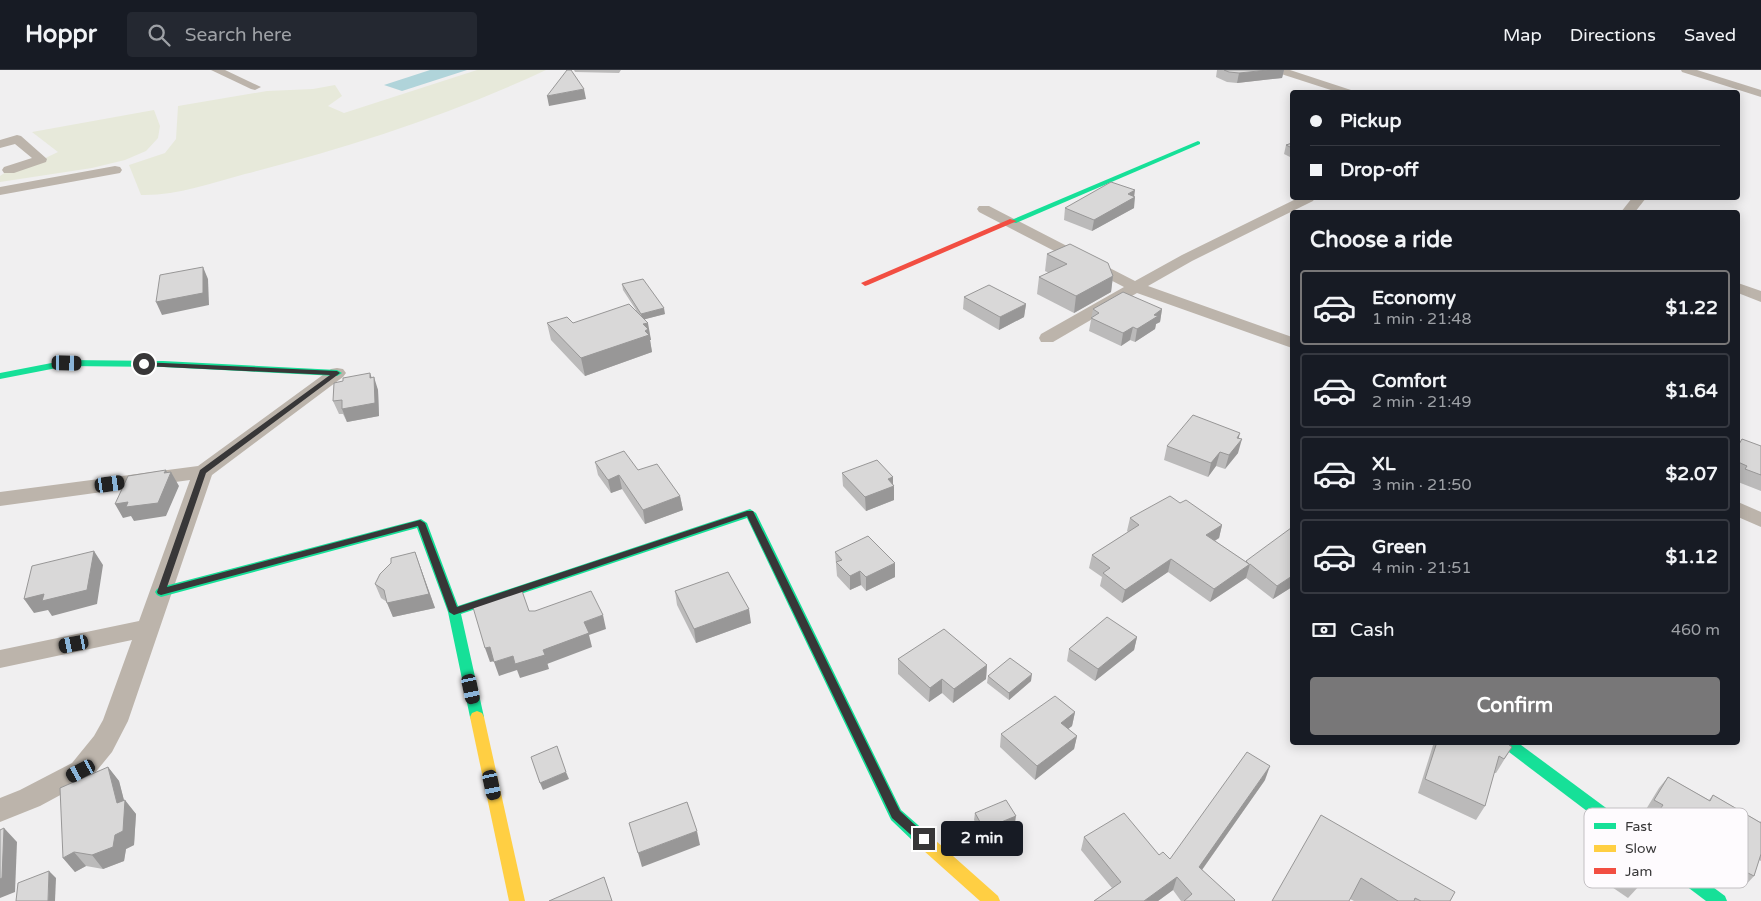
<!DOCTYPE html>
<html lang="en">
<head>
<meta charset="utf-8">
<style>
  :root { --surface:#171b24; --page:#242831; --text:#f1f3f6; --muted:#9ea1a6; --line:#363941; --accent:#787778 }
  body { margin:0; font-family:"Varela Round",sans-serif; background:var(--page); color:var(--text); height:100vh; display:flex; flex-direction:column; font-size:19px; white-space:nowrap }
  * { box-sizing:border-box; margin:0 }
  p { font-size:16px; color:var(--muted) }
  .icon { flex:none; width:28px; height:28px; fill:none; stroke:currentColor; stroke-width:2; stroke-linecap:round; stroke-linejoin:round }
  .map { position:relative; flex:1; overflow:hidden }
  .sheet { position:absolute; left:1290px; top:140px; width:450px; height:535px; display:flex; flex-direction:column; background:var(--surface); border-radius:5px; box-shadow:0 2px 12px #0003 }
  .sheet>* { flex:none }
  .guide { position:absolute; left:1290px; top:20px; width:450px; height:110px; border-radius:5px; box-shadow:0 2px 12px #0003; display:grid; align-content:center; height:110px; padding:0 20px; background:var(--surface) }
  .end { position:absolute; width:22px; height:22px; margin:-11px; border:6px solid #383738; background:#fff; box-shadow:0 0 0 2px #fff }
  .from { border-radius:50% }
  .bubble { position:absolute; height:35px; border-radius:5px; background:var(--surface); box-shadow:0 2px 12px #0003; font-size:16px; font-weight:700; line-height:35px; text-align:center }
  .car { position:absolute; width:15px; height:30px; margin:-15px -8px; border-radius:6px; box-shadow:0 0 4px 1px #0007; background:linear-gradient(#222 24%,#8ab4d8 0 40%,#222 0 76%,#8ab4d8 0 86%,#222 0) }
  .guide b { display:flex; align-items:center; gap:18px; height:48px; font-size:19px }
  .guide b+b { border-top:1px solid var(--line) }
  .guide i { width:12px; height:12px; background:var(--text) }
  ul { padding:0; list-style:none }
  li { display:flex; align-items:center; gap:15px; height:75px; margin:0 10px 8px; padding:0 10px; border:2px solid var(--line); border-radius:5px }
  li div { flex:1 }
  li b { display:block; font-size:19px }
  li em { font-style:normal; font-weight:700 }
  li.current { border-color:var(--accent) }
  li>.icon { width:45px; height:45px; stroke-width:1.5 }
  h2 { padding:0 20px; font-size:22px; line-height:60px }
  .pay { display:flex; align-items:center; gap:12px; height:55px; padding:0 20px; font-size:19px }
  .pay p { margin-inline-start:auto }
  .action { display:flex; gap:10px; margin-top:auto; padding:10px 20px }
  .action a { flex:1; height:58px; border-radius:5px; background:var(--accent); color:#fff; font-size:20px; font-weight:700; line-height:58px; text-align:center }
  header { display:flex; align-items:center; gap:30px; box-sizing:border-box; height:70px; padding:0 25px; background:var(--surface); border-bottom:1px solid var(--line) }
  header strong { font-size:24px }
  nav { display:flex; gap:28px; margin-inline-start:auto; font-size:18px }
  .search { width:350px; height:45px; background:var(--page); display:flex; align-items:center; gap:12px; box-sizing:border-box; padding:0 18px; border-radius:5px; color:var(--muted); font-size:19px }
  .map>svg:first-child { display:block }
</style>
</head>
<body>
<header>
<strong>Hoppr</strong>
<div class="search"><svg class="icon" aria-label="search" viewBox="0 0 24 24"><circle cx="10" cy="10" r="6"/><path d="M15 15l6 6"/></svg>Search here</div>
<nav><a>Map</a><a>Directions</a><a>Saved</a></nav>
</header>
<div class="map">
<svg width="1761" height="831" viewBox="0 0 1761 831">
  <rect width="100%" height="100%" fill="#f0eff0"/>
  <g fill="#e7e9da">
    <path d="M477 0H546C450 45 347 78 245 104 211 113 176 126 141 125L129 95 165 83 176 69 178 36 267 21 313 19 335 15 342 26 328 36 344 43Z"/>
    <polygon points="154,40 160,56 158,68 146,81 125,90 92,98 0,112 0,106 6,102 37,92 58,82 32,62"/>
  </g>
  <polygon fill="#b0d4da" points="430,0 467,0 402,21 384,15"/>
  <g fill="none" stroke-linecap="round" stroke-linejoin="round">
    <g fill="#bcb4ab" fill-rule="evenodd">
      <polygon points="211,0 225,0 261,17 255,20 251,19"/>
      <polygon points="1274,0 1290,0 1351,20 1353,22 1337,22 1275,2"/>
      <polygon points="1681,0 1697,0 1761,20 1761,27 1682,2"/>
      <polygon points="17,65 21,66 47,89 46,92 14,103 4,103 2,100 4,97 32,88 15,74 0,78 0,70"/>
      <polygon points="115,96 120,97 122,100 120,103 0,125 0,117"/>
      <polygon points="1298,128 1315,128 1313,131 1192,191 1148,216 1292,267 1292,278 1137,223 1053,272 1041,272 1039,268 1041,264 1124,217 979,142 977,139 979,136 989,136 1135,211 1182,185"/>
      <polygon points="1632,128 1646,128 1635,142 1621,142"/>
      <polygon points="1738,213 1761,221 1761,232 1738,223"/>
      <polygon points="337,298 343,299 346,303 343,307 212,405 128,651 112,682 90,709 40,736 0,752 0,728 20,720 72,693 94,666 103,650 132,570 0,598 0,580 139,551 190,410 0,436 0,422 198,396 331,299"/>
      <polygon points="1738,432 1761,442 1761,457 1738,447"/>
    </g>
    <g fill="#16e098" fill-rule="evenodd">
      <polygon points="1198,71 1200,72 1200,74 1016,153 1009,151"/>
      <polygon points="67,290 163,291 337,300 342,303 337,306 163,297 67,296 0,309 0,303"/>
      <polygon points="750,439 756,443 901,740 926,762 928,767 926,772 920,774 914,772 891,750 747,448 461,544 484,647 482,651 477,653 472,651 470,647 448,542 417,458 161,527 157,525 155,522 157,519 161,517 421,449 427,453 458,536"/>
      <polygon points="1499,672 1517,672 1725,826 1727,831 1706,831 1501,676"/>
    </g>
    <g fill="#ffcf43" fill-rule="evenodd">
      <polygon points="477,641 482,643 484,647 525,831 509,831 470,647 472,643"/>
      <polygon points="920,760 926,762 998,826 1000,831 980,831 914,772 912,767 914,762"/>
    </g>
    <polygon fill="#f24e42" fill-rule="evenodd" points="1010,149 1017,151 868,215 865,216 861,213"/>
  </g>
  <g fill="#bbbaba">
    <polygon points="574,0 621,0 619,3 575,2"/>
    <polygon points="1217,0 1284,0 1282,8 1237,13 1227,12 1216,7"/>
    <polygon points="1292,73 1292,88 1284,84 1286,75"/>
    <polygon points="1134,126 1134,138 1092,161 1064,150 1065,138"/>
    <polygon points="1047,184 1113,206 1111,222 1074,243 1037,224 1039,207 1049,203 1045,201"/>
    <polygon points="622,214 665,244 645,249 651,270 650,270 652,282 585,306 551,270 547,253 573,253 636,240 623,220"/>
    <polygon points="964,227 1026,234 1024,247 999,260 963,239"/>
    <polygon points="1093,239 1162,239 1160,252 1156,254 1155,259 1135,272 1130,270 1121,276 1089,261"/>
    <polygon points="372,308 378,320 379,346 347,352 343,344 339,344 333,331"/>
    <polygon points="1239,368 1238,383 1225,399 1216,396 1208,407 1164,390 1167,376"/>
    <polygon points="1738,375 1761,376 1761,421 1738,412 1739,408 1738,408"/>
    <polygon points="595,392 638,400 680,426 683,440 645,454 622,419 611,423 598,405"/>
    <polygon points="842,403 893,407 893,414 894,416 894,430 866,441 843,416"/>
    <polygon points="1180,433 1222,455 1219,468 1215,471 1246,492 1292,517 1273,529 1246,508 1210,532 1168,502 1122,533 1100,516 1102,507 1089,498 1092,485 1128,462 1127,461 1130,448"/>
    <polygon points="835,482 895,493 895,507 866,521 861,515 850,520 837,506"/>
    <polygon points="420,496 435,538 393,547 387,532 381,528 375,514"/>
    <polygon points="675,521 751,553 696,573 677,535"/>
    <polygon points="1137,567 1134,580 1095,611 1067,591 1069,579"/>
    <polygon points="898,589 987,595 986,609 953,633 942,623 929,632 898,604"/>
    <polygon points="988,606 1031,611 1009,630 987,613"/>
    <polygon points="1075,642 1072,656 1068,659 1077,666 1074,679 1035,710 1000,677 1001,664"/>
    <polygon points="1434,672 1505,672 1512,677 1496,703 1494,703 1485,736 1476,750 1418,723"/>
    <polygon points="108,697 119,711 124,731 136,744 134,775 126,779 124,791 103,799 86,796 75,802 63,788"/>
    <polygon points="1668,707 1709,730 1713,725 1760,752 1761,751 1761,791 1759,790 1754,806 1743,818 1719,805 1720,802 1685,781 1649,754 1654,747 1645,741 1659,718"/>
    <polygon points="1265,710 1202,800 1235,830 1235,831 1181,831 1173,820 1158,831 1094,831 1112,818 1081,780 1084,767 1159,785 1170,789"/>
    <polygon points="975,743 1015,753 983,766 974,750"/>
    <polygon points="1321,745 1450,831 1354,831 1350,829"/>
    <polygon points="1635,771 1640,815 1628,828 1603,811"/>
  </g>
  <g fill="#989797">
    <polygon points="1268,0 1284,0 1282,8 1237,13 1239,3"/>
    <polygon points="584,19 586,29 549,36 547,26"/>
    <polygon points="1135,120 1134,128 1135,127 1134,138 1092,161 1094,150 1128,124"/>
    <polygon points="203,197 208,209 209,235 162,245 156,232"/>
    <polygon points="1113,206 1111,222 1074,243 1076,226"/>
    <polygon points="1026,234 1024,247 999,260 1000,247"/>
    <polygon points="664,238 665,244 642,250 641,244"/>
    <polygon points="1162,239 1160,252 1156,254 1155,259 1135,272 1137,259 1154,245"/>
    <polygon points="648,253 651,270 650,270 652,282 585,306 581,288 643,254"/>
    <polygon points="1133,257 1130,270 1121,276 1123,263"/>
    <polygon points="370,303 374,314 374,307 378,320 379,346 347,352 342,339 370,308"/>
    <polygon points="1240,363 1237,375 1242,369 1238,383 1225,399 1229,385 1237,368"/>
    <polygon points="1220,382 1216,396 1208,407 1211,393"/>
    <polygon points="166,400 169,407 171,402 179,416 166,446 134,451 131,446 123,448 115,434 164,403"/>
    <polygon points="619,405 622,419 611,423 608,410"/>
    <polygon points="893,407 893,417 894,416 894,430 866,441 865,427 888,409"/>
    <polygon points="680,426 683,440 645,454 643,440"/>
    <polygon points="1222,455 1219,468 1202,478 1206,465"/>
    <polygon points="94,481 103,495 97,534 52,546 48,540 34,543 24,529"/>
    <polygon points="415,482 435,538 393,547 387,533"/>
    <polygon points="1171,489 1168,502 1122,533 1125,520"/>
    <polygon points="895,493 895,507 866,521 866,507"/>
    <polygon points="1250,494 1246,508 1210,532 1214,519"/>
    <polygon points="860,501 861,515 850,520 850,506"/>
    <polygon points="1292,506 1292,517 1273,529 1277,516"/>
    <polygon points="749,539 751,553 696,573 694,559"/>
    <polygon points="603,545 606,559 589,565 592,577 547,594 543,580 584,552"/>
    <polygon points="1137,567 1134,580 1095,611 1098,599"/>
    <polygon points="490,577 495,591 490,592 485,578"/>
    <polygon points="545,585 549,599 520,608 517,600 499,606 494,592 513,586"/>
    <polygon points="987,595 986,609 953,633 954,619"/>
    <polygon points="1032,604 1031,611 1009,630 1009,623"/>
    <polygon points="942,609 942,623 929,632 930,618"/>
    <polygon points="1075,642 1072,656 1059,666 1061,653"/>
    <polygon points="1077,666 1074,679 1035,710 1037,696"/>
    <polygon points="1270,696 1265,710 1194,811 1199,797"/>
    <polygon points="108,697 119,711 125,734 125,730 136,744 134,775 126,779 124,791 103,799 92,785 117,733"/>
    <polygon points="566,702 569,709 543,720 540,713"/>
    <polygon points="1016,746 1015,753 983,766 984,759"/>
    <polygon points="4,758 17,772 15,822 0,828 0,809"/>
    <polygon points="697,761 700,775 642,797 638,783"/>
    <polygon points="74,782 86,796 75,802 63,788"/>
    <polygon points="49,801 56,808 55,831 48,831"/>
    <polygon points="1177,807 1173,820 1158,831 1144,831"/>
  </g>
  <g fill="#d9d8d8" stroke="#989797">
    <polygon points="567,0 571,0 584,19 547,26"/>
    <polygon points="1224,0 1268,0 1239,3 1229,2"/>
    <polygon points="1292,73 1292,78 1286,75"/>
    <polygon points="1111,112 1135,120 1128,124 1135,127 1094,150 1065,138"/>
    <polygon points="1070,174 1108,193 1113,206 1076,226 1039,207 1067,194 1047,184"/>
    <polygon points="203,197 203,223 156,232 160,205"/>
    <polygon points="643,209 664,238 641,244 622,214"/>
    <polygon points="989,215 1026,234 1000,247 964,227"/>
    <polygon points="1123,222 1162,239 1154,245 1158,246 1137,259 1133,257 1123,263 1091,248 1099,243 1093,239"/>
    <polygon points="629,234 648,253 643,254 648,259 645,261 649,265 581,288 547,253 567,247 573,253"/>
    <polygon points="370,303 370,308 374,307 375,333 342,339 342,330 333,331 334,313 343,311 343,308"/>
    <polygon points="1193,345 1240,363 1237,368 1242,369 1229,385 1220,382 1211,393 1167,376"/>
    <polygon points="1742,369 1761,376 1761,405 1745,399 1747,396 1738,392 1738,376"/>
    <polygon points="624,381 638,400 657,394 680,426 643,440 619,405 608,410 595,392"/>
    <polygon points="877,390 893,407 888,409 894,416 865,427 842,403"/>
    <polygon points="166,400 164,403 171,402 158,433 126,437 128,432 115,434 128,406"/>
    <polygon points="1170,426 1180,433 1186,430 1222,455 1206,465 1249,494 1246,491 1291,458 1292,459 1292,506 1277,516 1250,494 1214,519 1171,489 1125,520 1103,503 1110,498 1092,485 1139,455 1130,448"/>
    <polygon points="868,466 895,493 866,507 860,501 850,506 836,492 842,490 835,482"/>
    <polygon points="94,481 87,520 42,531 44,524 24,529 32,496"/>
    <polygon points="415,482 429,524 387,533 384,520 375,514 380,504 391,493 391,488"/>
    <polygon points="728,502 749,539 694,559 675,521"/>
    <polygon points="521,518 529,541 535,541 591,521 603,545 584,552 589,563 543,580 545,585 515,594 513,586 494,592 490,577 485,578 472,534"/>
    <polygon points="1107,547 1137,567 1098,599 1069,579"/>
    <polygon points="944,559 987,595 954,619 942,609 930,618 898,589"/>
    <polygon points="1010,588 1032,604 1009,623 988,606"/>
    <polygon points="1055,626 1075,642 1061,653 1077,666 1037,696 1001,664"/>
    <polygon points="1437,672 1505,672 1512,677 1504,689 1499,686 1485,736 1425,709"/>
    <polygon points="557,676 566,702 540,713 531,687"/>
    <polygon points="1247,682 1270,696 1199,797 1235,830 1234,831 1184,831 1192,824 1177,807 1144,831 1094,831 1121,812 1084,767 1124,743 1159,785 1163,782 1170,789"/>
    <polygon points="108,697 117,733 125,730 123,761 115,765 113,777 92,785 74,782 63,788 60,718"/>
    <polygon points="1668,707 1710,731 1713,725 1761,753 1761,784 1754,806 1730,794 1731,790 1695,769 1658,742 1663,735 1654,730"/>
    <polygon points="1006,730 1016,746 984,759 975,743"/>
    <polygon points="687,732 697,761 638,783 629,753"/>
    <polygon points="1321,745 1455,822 1450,831 1421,831 1415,828 1414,831 1398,831 1361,808 1349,831 1272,831"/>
    <polygon points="4,758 2,808 0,809 0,760"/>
    <polygon points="49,801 48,831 16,831 18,813"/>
    <polygon points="604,807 612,831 549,831"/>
  </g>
  <polygon fill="#383738" points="141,292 337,301 340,303 206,403 167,517 420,450 425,453 457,537 747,441 753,441 900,741 927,766 929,769 927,773 920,773 892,748 747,446 454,545 449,542 418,456 161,525 158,524 157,522 200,400 330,305 144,296 141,295"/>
  <rect x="1584" y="738" width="164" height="80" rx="8" fill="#fefbfe" stroke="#c3c0c3" stroke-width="1"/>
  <rect x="1594" y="753" width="22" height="6" fill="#16e098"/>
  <rect x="1594" y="775" width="22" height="7" fill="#ffcf43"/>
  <rect x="1594" y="798" width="22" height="6" fill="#f24e42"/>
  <g font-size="14" fill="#383738">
    <text x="1625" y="761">Fast</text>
    <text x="1625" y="783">Slow</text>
    <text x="1625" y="806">Jam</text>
  </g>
</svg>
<i class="end from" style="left:144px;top:294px"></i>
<i class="end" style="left:924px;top:769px"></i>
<div class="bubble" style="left:941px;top:751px;width:82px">2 min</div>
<i class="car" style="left:67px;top:293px;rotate:91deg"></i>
<i class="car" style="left:110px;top:414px;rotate:82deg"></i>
<i class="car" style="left:74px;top:574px;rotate:259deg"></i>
<i class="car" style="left:471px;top:619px;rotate:168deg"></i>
<i class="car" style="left:81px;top:701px;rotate:242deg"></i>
<i class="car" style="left:492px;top:715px;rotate:168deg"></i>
<div class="guide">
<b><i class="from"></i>Pickup</b>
<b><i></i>Drop-off</b>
</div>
<section class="sheet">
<h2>Choose a ride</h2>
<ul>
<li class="current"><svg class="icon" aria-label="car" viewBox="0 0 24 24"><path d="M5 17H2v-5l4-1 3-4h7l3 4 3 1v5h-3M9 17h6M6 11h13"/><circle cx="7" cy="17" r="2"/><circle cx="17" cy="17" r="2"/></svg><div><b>Economy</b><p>1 min · 21:48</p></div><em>$1.22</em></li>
<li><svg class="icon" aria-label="car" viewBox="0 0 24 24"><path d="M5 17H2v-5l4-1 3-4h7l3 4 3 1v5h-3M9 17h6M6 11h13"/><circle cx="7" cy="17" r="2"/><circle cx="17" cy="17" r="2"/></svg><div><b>Comfort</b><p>2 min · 21:49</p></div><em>$1.64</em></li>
<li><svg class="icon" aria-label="car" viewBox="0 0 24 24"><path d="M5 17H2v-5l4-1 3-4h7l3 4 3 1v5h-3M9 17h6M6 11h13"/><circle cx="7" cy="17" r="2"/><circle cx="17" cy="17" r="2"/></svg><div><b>XL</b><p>3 min · 21:50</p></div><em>$2.07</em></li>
<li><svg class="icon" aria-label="car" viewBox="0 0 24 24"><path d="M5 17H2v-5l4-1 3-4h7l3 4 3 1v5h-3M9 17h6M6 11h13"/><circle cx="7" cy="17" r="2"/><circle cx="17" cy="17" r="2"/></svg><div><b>Green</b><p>4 min · 21:51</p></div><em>$1.12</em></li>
</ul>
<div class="pay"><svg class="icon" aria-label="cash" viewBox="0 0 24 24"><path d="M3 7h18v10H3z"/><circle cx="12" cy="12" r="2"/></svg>Cash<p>460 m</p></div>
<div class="action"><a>Confirm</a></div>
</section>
</div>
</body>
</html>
